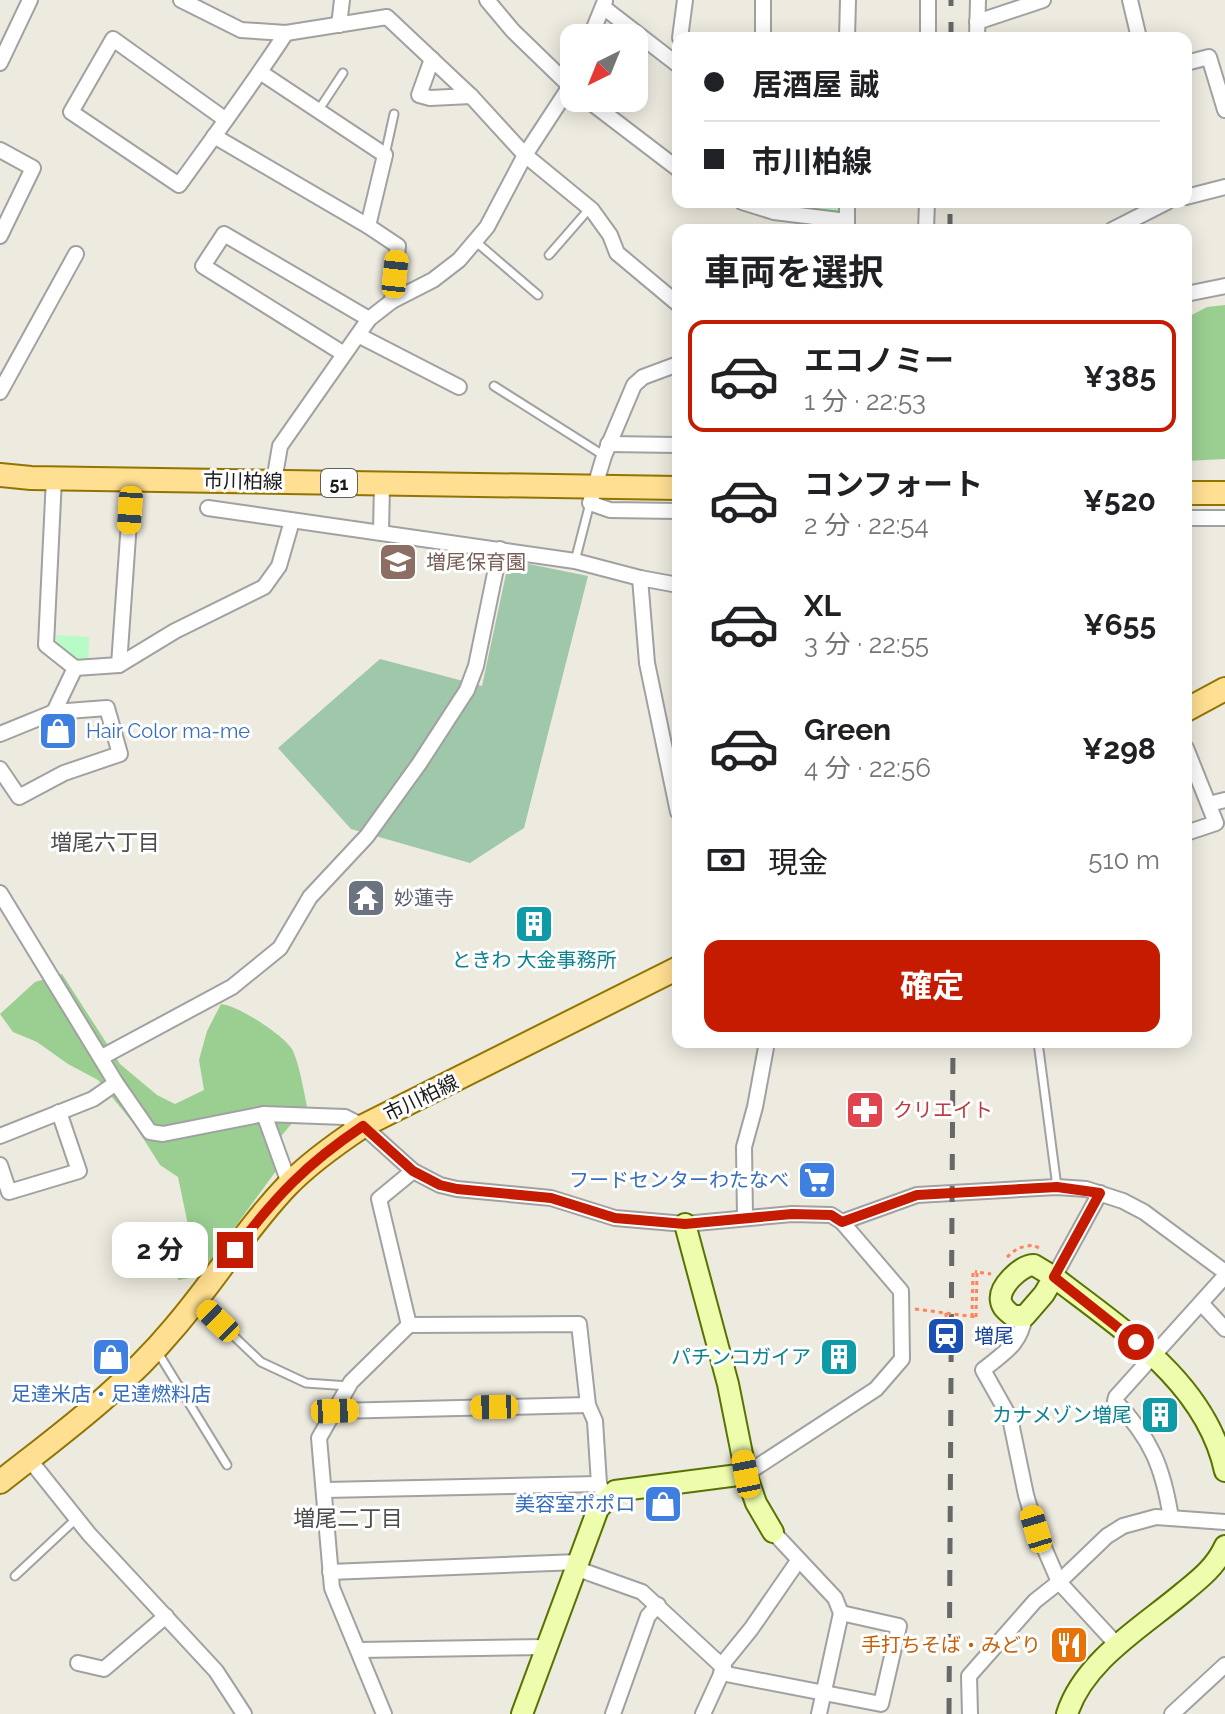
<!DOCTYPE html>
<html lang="ja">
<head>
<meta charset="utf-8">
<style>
  :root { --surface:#fff; --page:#f2f2f2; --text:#202124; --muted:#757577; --line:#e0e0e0; --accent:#c51b00 }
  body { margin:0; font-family:Raleway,"Noto Sans JP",sans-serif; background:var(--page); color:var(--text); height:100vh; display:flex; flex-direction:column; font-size:30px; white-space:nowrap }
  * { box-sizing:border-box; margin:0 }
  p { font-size:26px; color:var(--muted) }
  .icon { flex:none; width:44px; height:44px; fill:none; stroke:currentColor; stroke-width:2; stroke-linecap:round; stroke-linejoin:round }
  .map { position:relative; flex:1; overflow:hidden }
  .side { position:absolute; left:672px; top:224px; width:520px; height:824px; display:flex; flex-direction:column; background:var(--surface); border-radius:16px; box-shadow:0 4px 20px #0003 }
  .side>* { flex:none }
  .banner { position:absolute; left:672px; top:32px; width:520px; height:176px; border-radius:16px; box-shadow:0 4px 20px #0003; display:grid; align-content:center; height:176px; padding:0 32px; background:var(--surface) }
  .needle { width:52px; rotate:223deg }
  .tools { position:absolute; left:560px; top:24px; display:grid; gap:16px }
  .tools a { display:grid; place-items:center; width:88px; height:88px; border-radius:16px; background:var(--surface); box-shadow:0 4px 20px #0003; font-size:40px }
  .end { position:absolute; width:36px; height:36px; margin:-18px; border:10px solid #c51b00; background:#fff; box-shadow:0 0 0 4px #fff }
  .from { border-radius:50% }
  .bubble { position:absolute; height:56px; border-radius:16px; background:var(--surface); box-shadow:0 4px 20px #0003; font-size:26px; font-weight:700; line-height:56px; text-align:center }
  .car { position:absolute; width:24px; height:48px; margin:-24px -12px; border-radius:10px; box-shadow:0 0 6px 2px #0007; background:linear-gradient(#f5c518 24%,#345 0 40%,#f5c518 0 76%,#345 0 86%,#f5c518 0) }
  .banner b { display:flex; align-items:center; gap:28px; height:76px; font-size:30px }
  .banner b+b { border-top:2px solid var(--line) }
  .banner i { width:20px; height:20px; background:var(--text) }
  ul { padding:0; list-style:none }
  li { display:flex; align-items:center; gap:24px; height:112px; margin:0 16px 12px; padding:0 16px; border:4px solid transparent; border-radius:16px }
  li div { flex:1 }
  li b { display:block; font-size:30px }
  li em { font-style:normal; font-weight:700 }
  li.on { border-color:var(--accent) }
  li>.icon { width:72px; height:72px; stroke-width:1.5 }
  h2 { padding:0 32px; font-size:36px; line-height:96px }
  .pay { display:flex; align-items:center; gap:20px; height:88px; padding:0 32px; font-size:30px }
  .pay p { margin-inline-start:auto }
  .primary-button { display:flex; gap:16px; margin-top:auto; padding:16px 32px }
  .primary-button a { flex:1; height:92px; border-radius:16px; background:var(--accent); color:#fff; font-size:32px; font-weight:700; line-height:92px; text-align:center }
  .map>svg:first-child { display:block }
</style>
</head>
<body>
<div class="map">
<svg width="1225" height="1714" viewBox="0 0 1225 1714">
  <rect width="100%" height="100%" fill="#edeadf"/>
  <g fill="#9bcf91">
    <polygon points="1225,305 1225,459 1186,461 1186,318 1207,307"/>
    <path d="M62 974 120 1064 157 1095 175 1104 204 1090 199 1060 207 1031 221 1004C237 1005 286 1036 293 1051 300 1067 303 1088 307 1106L282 1135 276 1171 199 1276 179 1280 166 1266 161 1245 188 1225 178 1177 160 1165 134 1124 98 1080 68 1064 37 1042 13 1032 0 1014 35 982Z"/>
  </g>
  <polygon fill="#9fc7aa" points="509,560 588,576 524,828 470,863 351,829 278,748 380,659 482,686"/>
  <g fill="#b7fcc6">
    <polygon points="762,202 839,202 839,210 835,215"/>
    <polygon points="56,635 89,637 88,662 80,663 57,649"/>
  </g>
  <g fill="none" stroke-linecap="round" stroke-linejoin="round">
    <g stroke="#a1a1a1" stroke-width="11">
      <g id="lane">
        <polyline points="318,111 343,73"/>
        <polyline points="385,155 394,114"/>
        <polyline points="475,241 538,295"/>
        <polyline points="549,255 590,208"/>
        <polyline points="494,386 603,455"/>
        <polyline points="575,561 590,503"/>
        <polyline points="1038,1042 1057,1187"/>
        <polyline points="199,1303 261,1362 306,1383 349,1386"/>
        <polyline points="157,1351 227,1465"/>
        <polyline points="15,1576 76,1519"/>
      </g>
    </g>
    <g stroke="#a1a1a1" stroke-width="18">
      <g id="street">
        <polyline points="181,0 241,30 286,33 387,17 471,96 525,155 592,210 610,235 617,253 678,304"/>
        <polyline points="487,0 513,31 574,90"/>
        <polyline points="1130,0 1139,38"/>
        <polyline points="603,7 678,65"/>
        <polyline points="977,22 1043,0"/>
        <polyline points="339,25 342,0"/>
        <polyline points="590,38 605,1"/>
        <polyline points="680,38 685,0"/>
        <polyline points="763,38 763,0"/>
        <polyline points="847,38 848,0"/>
        <polyline points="928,38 928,0"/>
        <polyline points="977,38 978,0"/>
        <polyline points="432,59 419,95 430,98 471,96"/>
        <polyline points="0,63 30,0"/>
        <polyline points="1186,63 1209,57 1225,110"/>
        <polyline points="260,72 385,155 368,226"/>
        <polyline points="585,98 678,169"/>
        <path d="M226 120 113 39 71 112 179 185C215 135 252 85 286 33"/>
        <polyline points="214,136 368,226 398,246 392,301"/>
        <polyline points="0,150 33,168 0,236"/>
        <polyline points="1186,197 1225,187"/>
        <polyline points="742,202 774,212 847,221"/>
        <polyline points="847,230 847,202"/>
        <polyline points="926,230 927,202"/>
        <polyline points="1112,230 1167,202"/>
        <polyline points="1186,294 1225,286"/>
        <polyline points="358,335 459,387"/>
        <polyline points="344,354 203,266 224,234 369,319"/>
        <polyline points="678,364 643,377 634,385 604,456 590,503 610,510 678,511"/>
        <polyline points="0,392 76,254"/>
        <polyline points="608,444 678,445"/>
        <polyline points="54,478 46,645 75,668 119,665 175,631 264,587 279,566 292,521"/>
        <polyline points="274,481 280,446 369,319 392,301 433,280 459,260 487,227 525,155 574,80"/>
        <polyline points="208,508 575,561 640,578 647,663 678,812"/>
        <polyline points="1186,518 1225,518"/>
        <polyline points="381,533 382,484"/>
        <polyline points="640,578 678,585"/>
        <polyline points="119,665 132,479"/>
        <polyline points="54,712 75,668"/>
        <polyline points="0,734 54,712 107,708 120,754 64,773 19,797 0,769"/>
        <polyline points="1186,748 1216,823 1186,833"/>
        <polyline points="1209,804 1225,800"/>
        <polyline points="0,893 116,1083 150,1132 163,1134 264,1114 289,1183"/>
        <polyline points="102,1057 232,987 280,948 310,897 367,836 419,764 467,690 476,666 500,549"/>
        <polyline points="264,1114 345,1117 363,1126 413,1171 440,1185 457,1189 551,1198 615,1218 685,1224 792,1214 831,1215 842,1222 917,1195 1057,1187 1086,1189 1123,1201 1144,1212 1225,1272"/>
        <polyline points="0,1136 93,1099 116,1083"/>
        <polyline points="0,1165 9,1192 79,1171 59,1112"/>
        <polyline points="745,1217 744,1147 755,1107 767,1042"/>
        <polyline points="1054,1277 1100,1193"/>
        <polyline points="1201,1303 1225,1329"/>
        <path d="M1025 1316C1020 1345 1005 1352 983 1370L1010 1418 1026 1495 1036 1529 1059 1582 1118 1646"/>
        <polyline points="409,1325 379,1199 413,1171"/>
        <polyline points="335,1411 588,1405"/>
        <polyline points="29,1459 89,1534 216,1671 244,1714"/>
        <polyline points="746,1474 876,1389 902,1359 901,1291 842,1222"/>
        <polyline points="325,1490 599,1484"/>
        <path d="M1171 1518C1163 1467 1151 1438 1115 1401L1116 1397 1225 1276"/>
        <polyline points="773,1532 835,1598 841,1613 819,1714"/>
        <polyline points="575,1568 642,1592 724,1668 703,1714"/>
        <polyline points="330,1572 578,1562"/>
        <polyline points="359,1650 547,1647"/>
        <polyline points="78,1663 104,1669 166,1616"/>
        <polyline points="721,1666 751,1629 798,1561"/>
        <polyline points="721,1673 881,1704 899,1626 841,1613"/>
        <polyline points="384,1714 332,1588 319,1438 351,1382 409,1325 579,1324 588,1405 595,1421 599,1484 606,1498"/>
        <polyline points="613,1714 648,1616 658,1605"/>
        <polyline points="970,1714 969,1676 1035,1601 1059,1582 1107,1536 1123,1526 1156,1517 1225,1522"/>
        <polyline points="1172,1714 1225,1665"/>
      </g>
    </g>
    <g stroke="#577300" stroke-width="24">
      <g id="secondary">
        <polyline points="685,1224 728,1384 746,1474 756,1503 773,1532"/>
        <path d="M1054 1277 1044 1294 1025 1316H1013C1008 1312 1002 1308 1001 1301 998 1287 1021 1265 1034 1265L1054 1277C1121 1329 1206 1382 1225 1471"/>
        <polyline points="522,1714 598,1509 615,1491 746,1474"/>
        <path d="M1067 1714C1084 1660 1144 1626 1185 1591 1201 1578 1216 1566 1225 1546"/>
      </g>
    </g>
    <g stroke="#917500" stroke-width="26">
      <g id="primary">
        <polyline points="0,475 31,478 678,488"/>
        <polyline points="1186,493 1225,493"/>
        <polyline points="1186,710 1225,689"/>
        <path d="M0 1482C61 1434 123 1389 173 1329 213 1283 245 1230 287 1186 309 1163 336 1144 363 1126L678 968"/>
      </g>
    </g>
    <g stroke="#ff845e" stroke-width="3" stroke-dasharray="4 4" stroke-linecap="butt">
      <polyline points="1007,1257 1018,1248 1033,1245 1039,1248"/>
      <polyline points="946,1317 946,1313"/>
      <polyline points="972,1317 973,1271 977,1272"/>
      <polyline points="976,1317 977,1272 991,1274"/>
    </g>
    <use href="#lane" stroke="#fff" stroke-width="7"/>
    <use href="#street" stroke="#fff" stroke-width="14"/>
    <use href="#secondary" stroke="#eefcad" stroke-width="20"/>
    <use href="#primary" stroke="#ffdf92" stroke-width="22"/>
    <g stroke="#686868" stroke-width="5" stroke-dasharray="16 16" stroke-linecap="butt">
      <polyline points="951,38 951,0"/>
      <polyline points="950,230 950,202"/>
      <polyline points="949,1714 953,1042"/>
    </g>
    <polyline stroke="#ff845e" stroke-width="3" stroke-dasharray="4 4" stroke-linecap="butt" points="915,1309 976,1317"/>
  </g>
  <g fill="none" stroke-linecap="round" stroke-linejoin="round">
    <path stroke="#c51b00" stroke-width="10" d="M235 1250C276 1196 306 1164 363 1126L413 1171 440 1185 457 1189 551 1198 615 1218 685 1224 792 1214 831 1215 842 1222 917 1195 1057 1187 1100 1193 1054 1277 1136 1342"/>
  </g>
  <defs>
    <g id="school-square" transform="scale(2)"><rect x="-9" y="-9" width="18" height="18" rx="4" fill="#8d6e63" stroke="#fff"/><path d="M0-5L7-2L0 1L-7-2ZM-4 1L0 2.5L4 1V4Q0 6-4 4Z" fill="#fff"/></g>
    <g id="shop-square" transform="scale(2)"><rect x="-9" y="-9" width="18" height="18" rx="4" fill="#3f7fe0" stroke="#fff"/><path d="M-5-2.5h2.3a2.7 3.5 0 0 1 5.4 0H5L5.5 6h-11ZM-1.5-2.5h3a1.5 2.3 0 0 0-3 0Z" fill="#fff"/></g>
    <g id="temple-square" transform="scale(2)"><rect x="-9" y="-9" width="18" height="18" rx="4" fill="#6b7280" stroke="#fff"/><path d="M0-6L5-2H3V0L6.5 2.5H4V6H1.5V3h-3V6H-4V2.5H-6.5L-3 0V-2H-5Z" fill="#fff"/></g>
    <g id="building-square" transform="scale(2)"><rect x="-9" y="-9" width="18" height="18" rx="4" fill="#0f9aa8" stroke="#fff"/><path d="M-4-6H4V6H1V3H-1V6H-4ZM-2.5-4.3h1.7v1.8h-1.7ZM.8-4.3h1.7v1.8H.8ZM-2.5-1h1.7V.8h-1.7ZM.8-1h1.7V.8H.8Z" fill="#fff"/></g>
    <g id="pharmacy-square" transform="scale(2)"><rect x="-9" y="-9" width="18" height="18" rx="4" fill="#e0444e" stroke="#fff"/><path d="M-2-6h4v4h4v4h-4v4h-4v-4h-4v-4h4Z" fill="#fff"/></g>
    <g id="supermarket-square" transform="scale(2)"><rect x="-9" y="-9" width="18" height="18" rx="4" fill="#3f7fe0" stroke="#fff"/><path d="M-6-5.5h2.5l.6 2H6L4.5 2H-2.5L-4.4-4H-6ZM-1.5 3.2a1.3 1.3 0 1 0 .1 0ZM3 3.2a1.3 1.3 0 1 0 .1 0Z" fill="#fff"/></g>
    <g id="station-square" transform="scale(2)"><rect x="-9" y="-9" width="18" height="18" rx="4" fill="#1a4fb4" stroke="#fff"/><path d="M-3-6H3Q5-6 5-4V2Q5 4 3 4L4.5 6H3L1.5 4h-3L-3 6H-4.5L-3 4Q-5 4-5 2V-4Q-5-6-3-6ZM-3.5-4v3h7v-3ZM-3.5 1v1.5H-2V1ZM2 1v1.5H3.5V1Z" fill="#fff"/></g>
    <g id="restaurant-square" transform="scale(2)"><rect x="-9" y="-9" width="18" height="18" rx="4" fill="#e8710a" stroke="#fff"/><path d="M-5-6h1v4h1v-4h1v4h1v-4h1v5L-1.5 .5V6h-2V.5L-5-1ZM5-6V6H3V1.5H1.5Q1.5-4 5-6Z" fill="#fff"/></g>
  </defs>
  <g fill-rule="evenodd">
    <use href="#school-square" x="398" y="562"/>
    <use href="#shop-square" x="58" y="731"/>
    <use href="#temple-square" x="366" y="898"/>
    <use href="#building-square" x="534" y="924"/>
    <use href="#pharmacy-square" x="865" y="1110"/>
    <use href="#supermarket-square" x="817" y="1180"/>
    <use href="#station-square" x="946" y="1336"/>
    <use href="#shop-square" x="111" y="1357"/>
    <use href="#building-square" x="839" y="1357"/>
    <use href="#building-square" x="1160" y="1415"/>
    <use href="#shop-square" x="663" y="1504"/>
    <use href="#restaurant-square" x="1069" y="1645"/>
  </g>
  <g text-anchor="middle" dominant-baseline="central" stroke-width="6" stroke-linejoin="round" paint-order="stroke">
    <rect fill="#fff" stroke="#5f5f5f" stroke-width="2" x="321" y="469" width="36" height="28" rx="6"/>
    <g font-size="18" font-weight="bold" fill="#1a1a1a">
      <text x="339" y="483">51</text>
    </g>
    <g font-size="20" fill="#1a1a1a" stroke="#fff">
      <text transform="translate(243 481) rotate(1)">市川柏線</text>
      <text transform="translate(421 1098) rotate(-26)">市川柏線</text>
    </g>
    <g font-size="20" fill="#785e54" stroke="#fff" text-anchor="start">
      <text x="426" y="562">増尾保育園</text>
    </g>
    <g font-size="20" fill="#366cbe" stroke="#fff" text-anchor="end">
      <text x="86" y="731" text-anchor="start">Hair Color ma-me</text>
      <text x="789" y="1180">フードセンターわたなべ</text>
      <text x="111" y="1394" text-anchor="middle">足達米店・足達燃料店</text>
      <text x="635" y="1504">美容室ポポロ</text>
    </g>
    <g font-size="20" fill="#5b616d" stroke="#fff" text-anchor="start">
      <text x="394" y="898">妙蓮寺</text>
    </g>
    <g font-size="20" fill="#0d838f" stroke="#fff" text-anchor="end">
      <text x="534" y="960" text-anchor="middle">ときわ 大金事務所</text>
      <text x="811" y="1357">パチンコガイア</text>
      <text x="1132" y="1415">カナメゾン増尾</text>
    </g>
    <g font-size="20" fill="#be3a42" stroke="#fff" text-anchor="start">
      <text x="893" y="1110">クリエイト</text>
    </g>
    <g font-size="20" fill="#164399" stroke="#fff" text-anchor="start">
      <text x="974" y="1336">増尾</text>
    </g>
    <g font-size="20" fill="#c56008" stroke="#fff" text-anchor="end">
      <text x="1041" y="1645">手打ちそば・みどり</text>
    </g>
    <g font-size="22" fill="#4d4d4d" stroke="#fff">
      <text x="105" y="842">増尾六丁目</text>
      <text x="348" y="1518">増尾二丁目</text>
    </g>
  </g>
</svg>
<div class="tools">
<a><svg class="needle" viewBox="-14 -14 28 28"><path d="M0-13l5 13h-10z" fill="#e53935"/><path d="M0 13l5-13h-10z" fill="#757577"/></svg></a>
</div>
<i class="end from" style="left:1136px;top:1342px"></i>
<i class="end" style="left:235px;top:1250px"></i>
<div class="bubble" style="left:112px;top:1222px;width:96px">2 分</div>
<i class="car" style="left:395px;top:274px;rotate:6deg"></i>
<i class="car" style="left:130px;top:510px;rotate:184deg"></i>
<i class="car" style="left:218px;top:1321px;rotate:314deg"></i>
<i class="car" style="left:494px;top:1407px;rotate:269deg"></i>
<i class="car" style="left:335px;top:1411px;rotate:88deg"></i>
<i class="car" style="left:746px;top:1474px;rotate:349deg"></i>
<i class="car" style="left:1036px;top:1529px;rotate:343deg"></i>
<div class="banner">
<b><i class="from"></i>居酒屋 誠</b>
<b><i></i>市川柏線</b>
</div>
<section class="side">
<h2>車両を選択</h2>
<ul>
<li class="on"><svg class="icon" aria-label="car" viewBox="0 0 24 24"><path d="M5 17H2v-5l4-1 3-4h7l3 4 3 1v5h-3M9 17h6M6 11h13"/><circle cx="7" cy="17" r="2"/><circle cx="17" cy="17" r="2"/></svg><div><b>エコノミー</b><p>1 分 · 22:53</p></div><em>¥385</em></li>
<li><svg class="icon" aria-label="car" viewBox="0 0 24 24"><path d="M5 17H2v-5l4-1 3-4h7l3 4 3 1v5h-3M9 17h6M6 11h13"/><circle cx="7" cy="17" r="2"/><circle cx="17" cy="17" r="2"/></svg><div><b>コンフォート</b><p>2 分 · 22:54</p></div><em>¥520</em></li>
<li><svg class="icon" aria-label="car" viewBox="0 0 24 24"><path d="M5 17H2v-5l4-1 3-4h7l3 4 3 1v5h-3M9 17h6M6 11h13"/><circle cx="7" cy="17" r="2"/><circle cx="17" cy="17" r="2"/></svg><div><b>XL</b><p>3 分 · 22:55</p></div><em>¥655</em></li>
<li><svg class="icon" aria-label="car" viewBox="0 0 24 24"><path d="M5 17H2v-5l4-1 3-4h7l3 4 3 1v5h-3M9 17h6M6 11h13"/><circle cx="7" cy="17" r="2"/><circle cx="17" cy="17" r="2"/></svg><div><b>Green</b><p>4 分 · 22:56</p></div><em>¥298</em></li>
</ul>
<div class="pay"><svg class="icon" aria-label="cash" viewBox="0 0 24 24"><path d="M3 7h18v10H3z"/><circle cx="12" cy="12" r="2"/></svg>現金<p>510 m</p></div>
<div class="primary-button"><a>確定</a></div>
</section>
</div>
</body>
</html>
